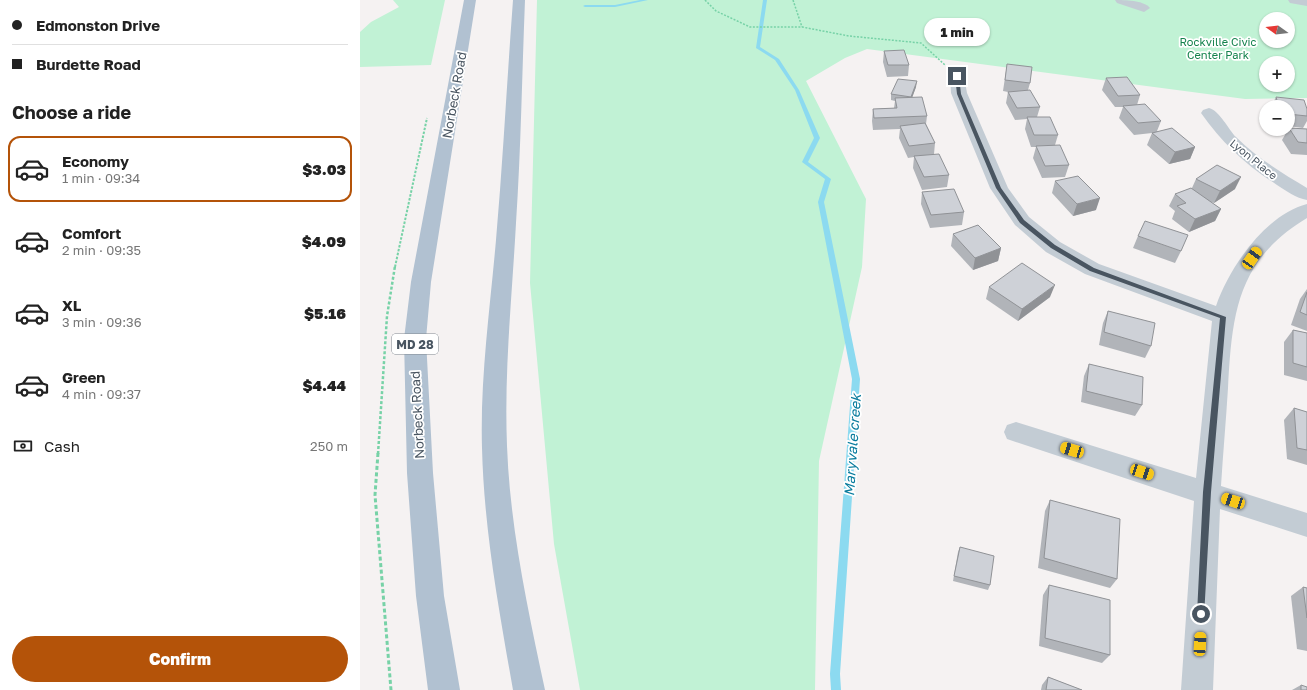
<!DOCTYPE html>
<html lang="en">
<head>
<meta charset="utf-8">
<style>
  :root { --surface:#fff; --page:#f2f2f2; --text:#222; --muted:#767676; --line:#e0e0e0; --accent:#b45309 }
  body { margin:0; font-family:"Golos Text",sans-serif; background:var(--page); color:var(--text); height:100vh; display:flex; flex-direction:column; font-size:15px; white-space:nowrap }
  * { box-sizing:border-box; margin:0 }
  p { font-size:13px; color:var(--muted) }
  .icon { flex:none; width:22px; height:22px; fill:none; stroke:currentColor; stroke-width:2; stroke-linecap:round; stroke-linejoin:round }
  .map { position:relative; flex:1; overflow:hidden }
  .details { display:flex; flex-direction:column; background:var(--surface); width:360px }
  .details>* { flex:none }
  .guide { display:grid; align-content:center; height:88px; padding:0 12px; background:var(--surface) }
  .needle { width:26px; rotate:285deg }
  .fabs { position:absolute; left:899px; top:12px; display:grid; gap:8px }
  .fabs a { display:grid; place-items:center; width:36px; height:36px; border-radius:50%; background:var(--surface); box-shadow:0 1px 3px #0004; font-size:20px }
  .end { position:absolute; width:18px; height:18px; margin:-9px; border:5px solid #495561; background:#fff; box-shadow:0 0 0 2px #fff }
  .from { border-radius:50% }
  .bubble { position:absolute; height:28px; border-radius:14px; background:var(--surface); box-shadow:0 1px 3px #0004; font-size:13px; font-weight:800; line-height:28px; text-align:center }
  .car { position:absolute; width:12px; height:24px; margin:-12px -6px; border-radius:5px; box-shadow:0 0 3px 1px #0007; background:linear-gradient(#f5c518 24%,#345 0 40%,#f5c518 0 76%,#345 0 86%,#f5c518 0) }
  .guide b { display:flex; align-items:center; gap:14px; height:38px; font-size:15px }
  .guide b+b { border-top:1px solid var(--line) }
  .guide i { width:10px; height:10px; background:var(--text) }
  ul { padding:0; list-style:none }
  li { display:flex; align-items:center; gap:12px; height:66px; margin:0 8px 6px; padding:0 4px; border:2px solid transparent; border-radius:12px }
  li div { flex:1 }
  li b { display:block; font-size:15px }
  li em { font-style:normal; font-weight:800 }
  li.selected { border-color:var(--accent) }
  li>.icon { width:36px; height:36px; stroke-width:1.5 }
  h2 { padding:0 12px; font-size:18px; line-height:48px }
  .pay { display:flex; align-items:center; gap:10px; height:44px; padding:0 12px; font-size:15px }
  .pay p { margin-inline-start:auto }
  .action { display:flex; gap:8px; margin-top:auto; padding:8px 12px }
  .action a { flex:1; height:46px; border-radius:24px; background:var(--accent); color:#fff; font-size:16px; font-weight:800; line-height:46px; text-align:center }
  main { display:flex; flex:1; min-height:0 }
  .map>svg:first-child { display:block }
</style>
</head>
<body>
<main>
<section class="details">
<div class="guide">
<b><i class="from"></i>Edmonston Drive</b>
<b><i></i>Burdette Road</b>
</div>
<h2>Choose a ride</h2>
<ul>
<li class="selected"><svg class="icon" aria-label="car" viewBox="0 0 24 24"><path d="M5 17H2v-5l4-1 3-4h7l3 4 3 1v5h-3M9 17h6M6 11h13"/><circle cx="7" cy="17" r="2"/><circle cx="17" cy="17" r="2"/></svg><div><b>Economy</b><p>1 min · 09:34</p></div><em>$3.03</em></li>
<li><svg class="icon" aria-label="car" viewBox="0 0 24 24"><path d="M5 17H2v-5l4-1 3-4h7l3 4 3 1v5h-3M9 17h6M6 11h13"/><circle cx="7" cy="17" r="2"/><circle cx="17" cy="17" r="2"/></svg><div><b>Comfort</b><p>2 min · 09:35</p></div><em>$4.09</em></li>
<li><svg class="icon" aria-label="car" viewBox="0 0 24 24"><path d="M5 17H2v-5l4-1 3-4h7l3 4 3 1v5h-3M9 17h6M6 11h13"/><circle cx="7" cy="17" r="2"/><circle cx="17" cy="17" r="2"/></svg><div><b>XL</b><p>3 min · 09:36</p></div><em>$5.16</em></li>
<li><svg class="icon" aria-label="car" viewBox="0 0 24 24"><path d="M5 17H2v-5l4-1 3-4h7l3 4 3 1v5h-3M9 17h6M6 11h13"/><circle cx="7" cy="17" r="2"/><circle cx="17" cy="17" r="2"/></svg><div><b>Green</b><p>4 min · 09:37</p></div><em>$4.44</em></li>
</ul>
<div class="pay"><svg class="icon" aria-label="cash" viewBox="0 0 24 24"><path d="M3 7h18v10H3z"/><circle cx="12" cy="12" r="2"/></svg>Cash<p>250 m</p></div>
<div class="action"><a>Confirm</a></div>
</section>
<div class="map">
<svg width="947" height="690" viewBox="0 0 947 690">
  <rect width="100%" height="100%" fill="#f5f2f2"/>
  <g fill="#c1f2d5" fill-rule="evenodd">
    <polygon points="33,0 85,0 71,65 0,67 0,32 11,22 39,7"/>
    <path d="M177 0H947V98L885 99 507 49 485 58 446 81 506 199 502 267 459 461 455 690H220L194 544 170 283ZM906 19H928V41H906ZM906 63H928V85H906Z"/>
  </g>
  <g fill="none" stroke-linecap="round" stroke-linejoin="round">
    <g fill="#8cdaf0" fill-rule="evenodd">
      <polygon points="280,0 288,0 255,7 225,7 223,6 225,5 255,5"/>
      <polygon points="403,0 407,0 400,47 419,59 439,90 460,138 448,162 471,179 464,202 500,379 480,674 481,690 471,690 470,674 492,379 458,202 465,179 442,162 454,138 435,90 415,60 396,48"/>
    </g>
    <g stroke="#77d2a7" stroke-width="1.5" stroke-dasharray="2 1.5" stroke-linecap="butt">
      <polyline points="345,0 356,11 390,27 442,27 489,36 561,43 585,65"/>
      <polyline points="433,0 442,27"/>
    </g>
    <polyline stroke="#77d2a7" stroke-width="2" stroke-dasharray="2.5 1.5" stroke-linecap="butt" points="35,267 67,118"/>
    <polyline stroke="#77d2a7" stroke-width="2.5" stroke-dasharray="3 2" stroke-linecap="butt" points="18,454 27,316 35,266"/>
    <polyline stroke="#77d2a7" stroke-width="3" stroke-dasharray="4 2.5" stroke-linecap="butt" points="18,453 15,495 31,690"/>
    <g fill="#c3ccd4" fill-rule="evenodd">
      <path d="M755 0C765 0 783 0 790 8L784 12 757 3Z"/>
      <polygon points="928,0 947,0 947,6 930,3"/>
      <path d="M597 72 602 73 604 76 607 93 648 188 669 217 700 242 739 264 856 306C869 268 905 215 947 204V218C877 260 872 314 868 388 866 421 863 453 861 486L947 513V537L860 509 853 690H821L834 501 647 439 644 432 647 425 656 422 836 478 852 321 725 274 686 252 655 225 630 188 591 93 590 76 592 73Z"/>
      <path d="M849 108C860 111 868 129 876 137 897 158 922 173 947 188V200C936 198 926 191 917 185 886 165 862 143 841 113L843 110Z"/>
    </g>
    <g fill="#b1c1d1" fill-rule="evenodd">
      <polygon points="104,0 116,0 71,282 66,339 73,473 84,596 100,690 68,690 56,596 47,473 44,339 51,282"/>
      <path d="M153 0H165C162 74 161 149 156 223 152 297 144 371 147 446 150 528 168 610 185 690H153C139 610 124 530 122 448 120 379 130 309 136 240 143 160 147 80 153 0Z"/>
    </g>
  </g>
  <g fill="#b1b4b9">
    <polygon points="524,51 549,65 548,76 527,77 523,62"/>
    <polygon points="647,64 670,83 668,90 680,107 677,117 698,135 695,145 709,165 705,177 682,178 673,158 676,147 671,147 665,129 667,119 655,120 646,103 648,92 643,91"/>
    <polygon points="746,78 780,95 777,105 801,121 797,131 835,147 830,159 809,164 787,145 792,133 774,135 759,118 763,107 755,107 742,90"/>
    <polygon points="556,87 552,98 567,116 566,124 575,143 574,154 589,175 587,187 562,190 553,168 554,157 548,158 539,138 540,129 513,130 512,121 513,109 534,108 535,101 531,100 531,94"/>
    <polygon points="916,97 947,109 947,121 943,128 928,126 928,107 911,107"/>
    <polygon points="929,128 947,129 947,155 931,154 922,140"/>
    <polygon points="836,179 875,189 854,203 851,202 861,209 855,221 829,232 812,219 815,211 809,206 815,194 832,188"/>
    <polygon points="695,181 736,210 713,216 692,193"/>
    <polygon points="562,192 604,212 602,225 570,228 561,204"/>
    <polygon points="593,234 641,248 638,261 613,270 591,246"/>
    <polygon points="778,236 821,251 815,263 773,248"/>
    <polygon points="629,287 690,297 658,321 626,299"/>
    <polygon points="947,289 947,331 931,325 940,299"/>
    <polygon points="748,311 791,346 785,358 739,345 743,323"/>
    <polygon points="933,330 947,333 947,381 924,375 924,342"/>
    <polygon points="729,364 782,405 775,416 721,402 724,376"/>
    <polygon points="934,408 947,412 947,465 927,459 924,420"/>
    <polygon points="690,500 757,579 750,588 678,568 685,511"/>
    <polygon points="600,547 630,585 628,590 593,581 598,552"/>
    <polygon points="689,585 750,655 742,663 679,646 683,595"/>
    <polygon points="943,587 947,588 947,651 937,649 931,596"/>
    <polygon points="688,677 722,690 681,690 682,685"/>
    <polygon points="941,685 947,690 932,690"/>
  </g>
  <g fill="#909296">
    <polygon points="557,81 556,87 550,103 551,97"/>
    <polygon points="835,147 830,159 809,164 815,152"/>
    <polygon points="881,177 875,189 854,203 860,191"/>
    <polygon points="740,198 736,210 713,216 717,204"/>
    <polygon points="861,209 855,221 829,232 835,219"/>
    <polygon points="641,248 638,261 613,270 615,258"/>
    <polygon points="695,285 690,297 658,321 662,309"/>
  </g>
  <g fill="#ced1d7" stroke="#909296">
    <polygon points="544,50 549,65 528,65 524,51"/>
    <polygon points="647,64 672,67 670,83 645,80"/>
    <polygon points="767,77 780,95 758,96 746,78"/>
    <polygon points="538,79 557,81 551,97 531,94"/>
    <polygon points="670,90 680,107 657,108 648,92"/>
    <polygon points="562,97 567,116 514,118 513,109 537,108 535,98"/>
    <polygon points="916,97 944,100 947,109 947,116 928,114 928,107 919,107"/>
    <polygon points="785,104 801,121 778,123 763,106"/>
    <polygon points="667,117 690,117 698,135 674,135"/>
    <polygon points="565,123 575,143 549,146 540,126"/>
    <polygon points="812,128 835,147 815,152 792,133"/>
    <polygon points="929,128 947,129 947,143 938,142"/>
    <polygon points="700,145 709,165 685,166 676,146"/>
    <polygon points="579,154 589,175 564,177 554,156"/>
    <polygon points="857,165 881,177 860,191 836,179"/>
    <polygon points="718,176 740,198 717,204 695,181"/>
    <polygon points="831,188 861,209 835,219 817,206 826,203 815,194"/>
    <polygon points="594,189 604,212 571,215 562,192"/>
    <polygon points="785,221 828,235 821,251 778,236"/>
    <polygon points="618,225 641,248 615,258 593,234"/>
    <polygon points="662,263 695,285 662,309 629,287"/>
    <polygon points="947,292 947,315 940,312"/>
    <polygon points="748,311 795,323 791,346 744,332"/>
    <polygon points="933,330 947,333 947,367 933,363"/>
    <polygon points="729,364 783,377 782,405 726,391"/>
    <polygon points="934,408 947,412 947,450 937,448"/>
    <polygon points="690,500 760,519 757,579 684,558"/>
    <polygon points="600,547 634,556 630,585 594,576"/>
    <polygon points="689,585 750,600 750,655 685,638"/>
    <polygon points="943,587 947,588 947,618"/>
    <polygon points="688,677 722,690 686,690"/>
    <polygon points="941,685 947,687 947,690 941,690"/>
  </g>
  <polygon fill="#495561" points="597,74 599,76 601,94 641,188 664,220 695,245 734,268 866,317 851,492 844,617 838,617 837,614 843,492 860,318 730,271 691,248 660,223 636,188 597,94 595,76"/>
  <g text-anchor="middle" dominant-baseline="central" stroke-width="3.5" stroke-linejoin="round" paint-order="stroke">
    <g font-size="11" fill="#14824d" stroke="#fff">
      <text x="858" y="41">Rockville Civic<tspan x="858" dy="13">Center Park</tspan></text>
    </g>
    <g font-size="11" fill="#495561" stroke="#fff">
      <text transform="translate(894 159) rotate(39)">Lyon Place</text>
    </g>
    <rect fill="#fff" stroke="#808890" stroke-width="1" x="32" y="334" width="46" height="20" rx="3"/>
    <g font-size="12" font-weight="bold" fill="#495561">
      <text x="55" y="344">MD 28</text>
    </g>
    <g font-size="13" fill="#495561" stroke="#fff">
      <text transform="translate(94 95) rotate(-80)">Norbeck Road</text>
      <text transform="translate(57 415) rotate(-93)">Norbeck Road</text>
    </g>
    <g font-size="14" font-style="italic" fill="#087b9d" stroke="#fff">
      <text transform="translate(492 445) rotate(-86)">Maryvale creek</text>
    </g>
  </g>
</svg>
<div class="fabs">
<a><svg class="needle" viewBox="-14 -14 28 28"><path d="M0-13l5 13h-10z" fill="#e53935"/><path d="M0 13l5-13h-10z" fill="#767676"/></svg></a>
<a>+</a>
<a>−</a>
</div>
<i class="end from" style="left:841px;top:614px"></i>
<i class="end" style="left:597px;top:76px"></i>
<div class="bubble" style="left:564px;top:18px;width:66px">1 min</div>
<i class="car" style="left:892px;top:258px;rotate:35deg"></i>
<i class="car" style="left:712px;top:450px;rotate:287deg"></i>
<i class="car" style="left:782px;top:472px;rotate:108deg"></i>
<i class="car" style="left:873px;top:501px;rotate:288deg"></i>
<i class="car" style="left:840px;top:644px;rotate:3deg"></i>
</div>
</main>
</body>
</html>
